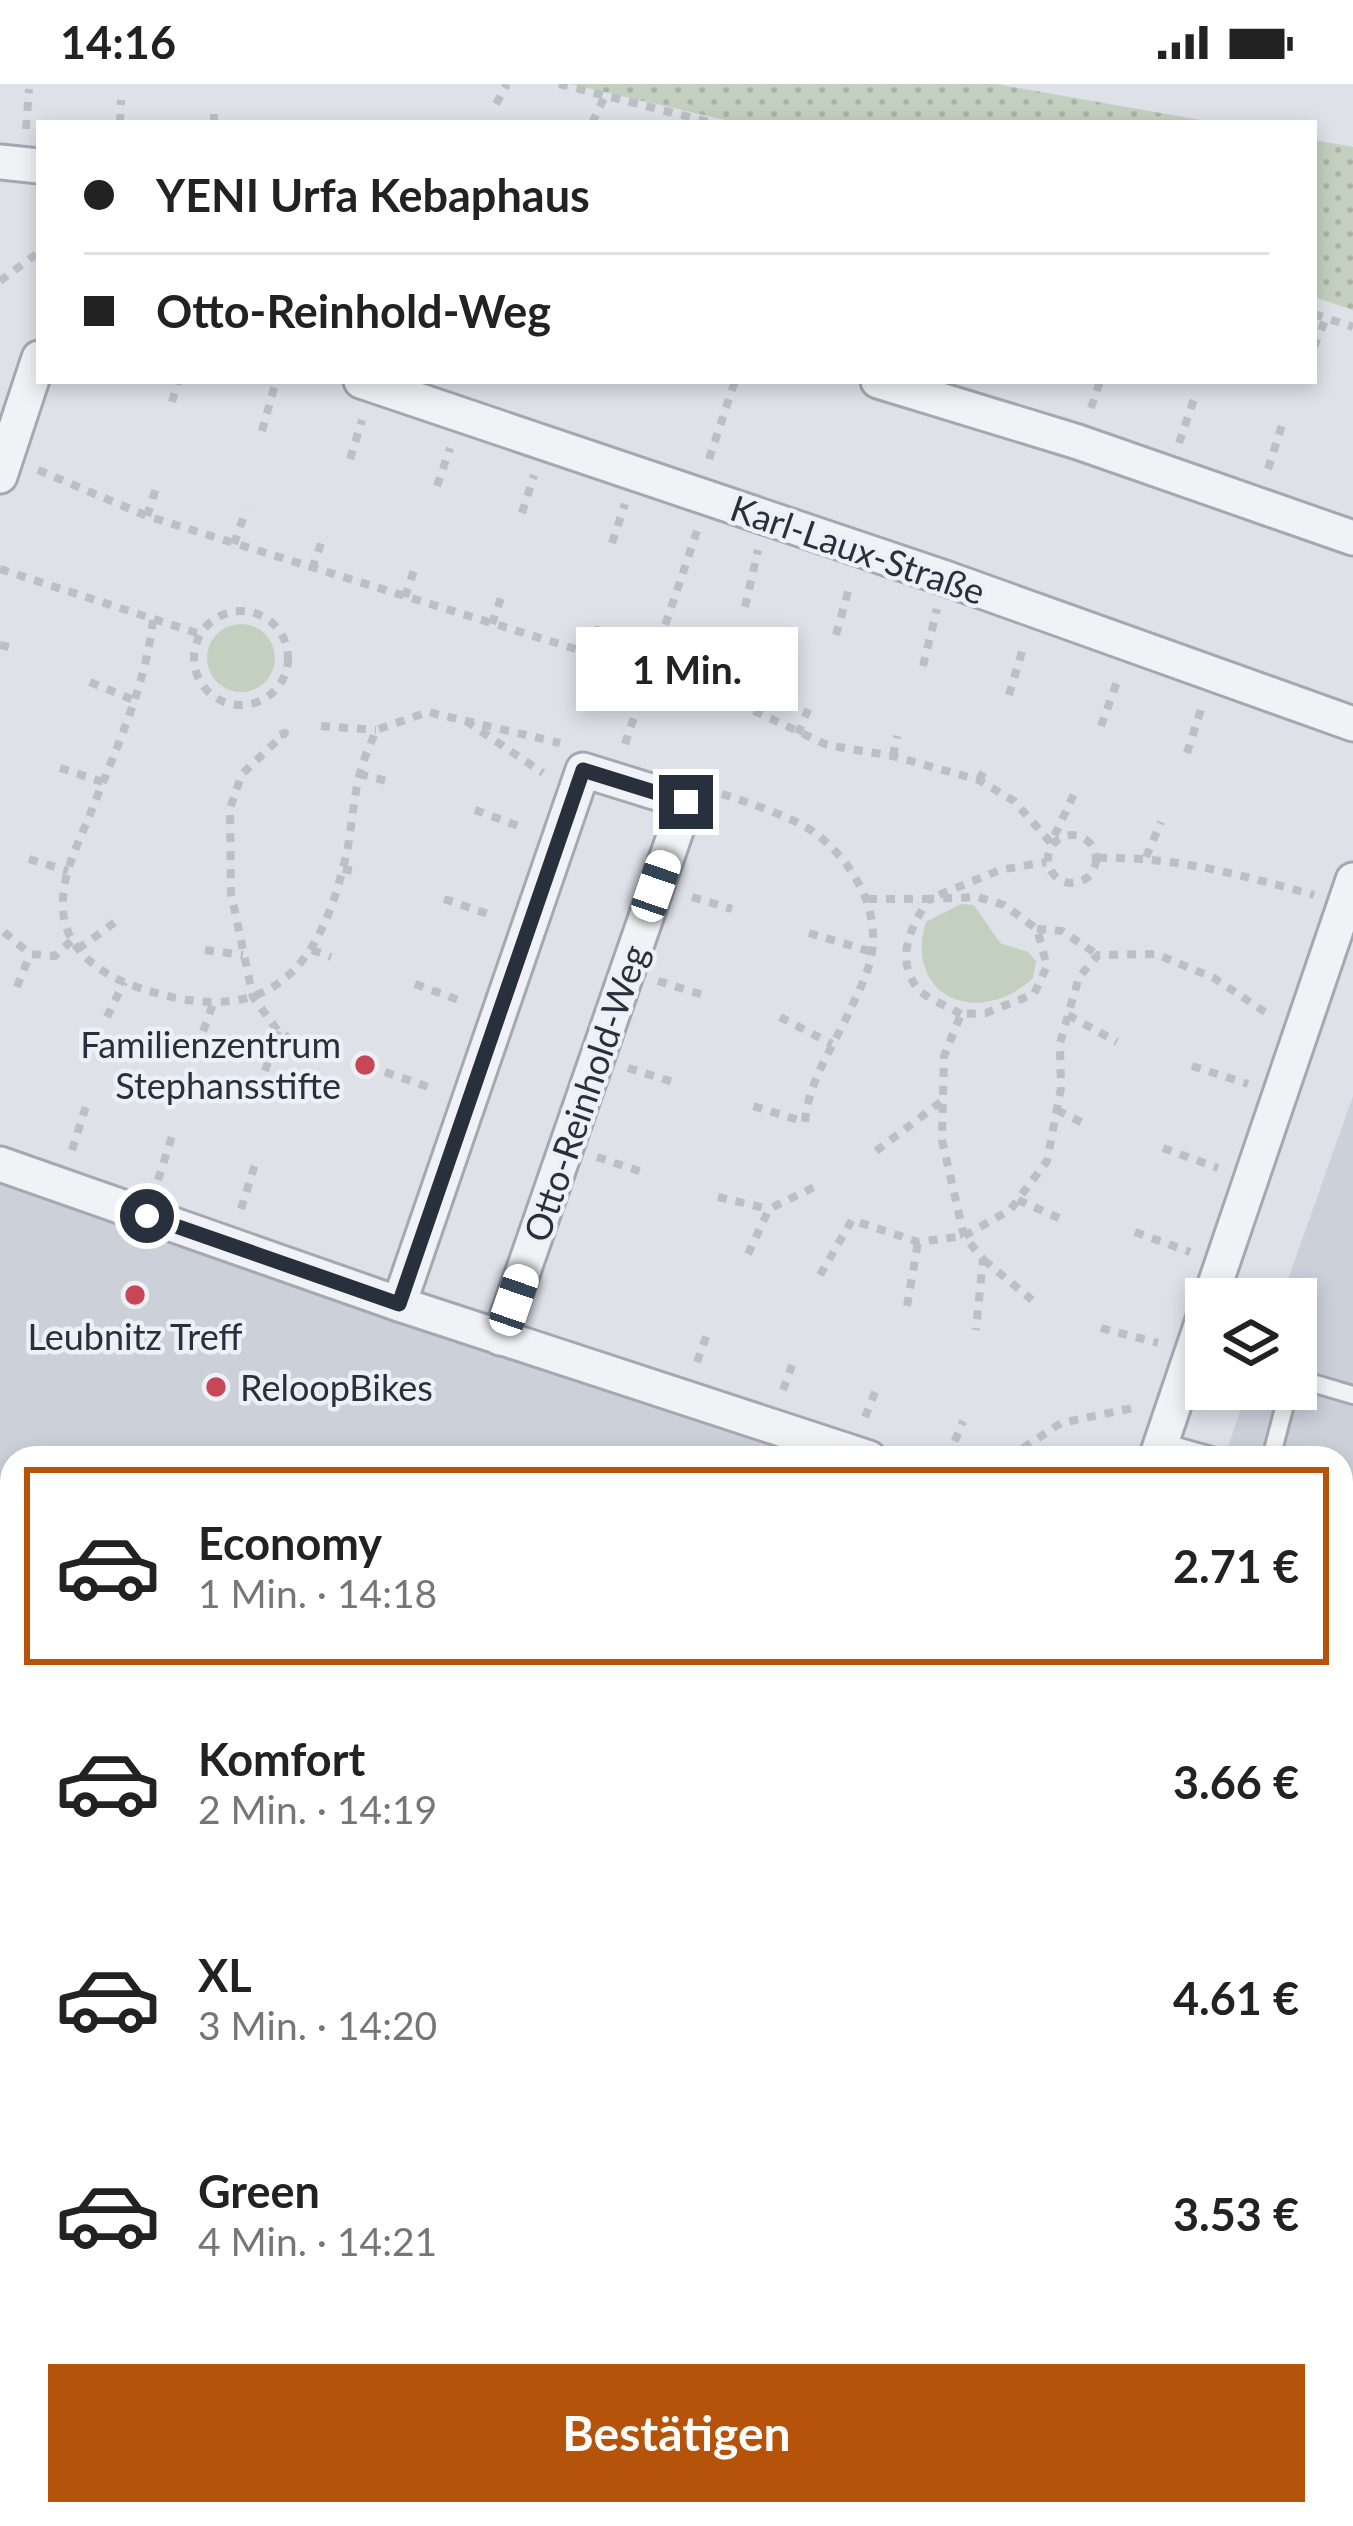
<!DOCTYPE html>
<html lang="de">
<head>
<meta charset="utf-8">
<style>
  :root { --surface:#fff; --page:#f6f6f6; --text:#222; --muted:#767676; --line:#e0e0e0; --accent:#b45309 }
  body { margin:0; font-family:Lato,sans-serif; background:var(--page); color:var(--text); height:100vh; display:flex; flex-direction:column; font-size:45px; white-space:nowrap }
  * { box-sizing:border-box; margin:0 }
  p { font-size:39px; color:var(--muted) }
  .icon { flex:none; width:66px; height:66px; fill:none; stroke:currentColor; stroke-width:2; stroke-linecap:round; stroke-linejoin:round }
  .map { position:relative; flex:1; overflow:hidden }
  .sheet { position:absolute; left:0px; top:1362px; width:1353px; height:1080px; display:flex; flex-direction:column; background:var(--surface); border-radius:36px 36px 0 0; box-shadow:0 6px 18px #0003 }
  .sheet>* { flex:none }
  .banner { position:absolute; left:36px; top:36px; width:1281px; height:264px; border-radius:0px; box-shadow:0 6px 18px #0003; display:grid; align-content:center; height:264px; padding:0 48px; background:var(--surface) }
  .controls { position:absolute; left:1185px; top:1194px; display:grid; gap:24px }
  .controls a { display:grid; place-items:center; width:132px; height:132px; border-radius:0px; background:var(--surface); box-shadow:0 6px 18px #0003; font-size:60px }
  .end { position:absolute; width:54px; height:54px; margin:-27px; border:15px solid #282f3d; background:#fff; box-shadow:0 0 0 6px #fff }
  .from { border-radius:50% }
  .bubble { position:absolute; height:84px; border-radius:0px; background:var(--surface); box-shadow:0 6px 18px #0003; font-size:39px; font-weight:700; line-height:84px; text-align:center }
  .car { position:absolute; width:36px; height:72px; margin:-36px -18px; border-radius:15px; box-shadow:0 0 9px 3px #0007; background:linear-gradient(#fff 24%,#345 0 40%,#fff 0 76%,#345 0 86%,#fff 0) }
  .banner b { display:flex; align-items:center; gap:42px; height:114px; font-size:45px }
  .banner b+b { border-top:3px solid var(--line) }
  .banner i { width:30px; height:30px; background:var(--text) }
  ul { padding:21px 0 0; list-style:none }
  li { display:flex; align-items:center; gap:36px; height:198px; margin:0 24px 18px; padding:0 24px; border:6px solid transparent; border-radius:0px }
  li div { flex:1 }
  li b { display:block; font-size:45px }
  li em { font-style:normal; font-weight:700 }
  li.active { border-color:var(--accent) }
  li>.icon { width:108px; height:108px; stroke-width:1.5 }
  .action { display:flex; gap:24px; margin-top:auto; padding:24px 48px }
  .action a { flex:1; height:138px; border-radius:0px; background:var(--accent); color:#fff; font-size:48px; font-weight:700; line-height:138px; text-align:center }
  .status { display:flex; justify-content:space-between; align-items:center; height:84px; padding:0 60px; background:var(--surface); direction:ltr }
  .status svg { height:33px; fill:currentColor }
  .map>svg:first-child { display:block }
</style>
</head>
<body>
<div class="status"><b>14:16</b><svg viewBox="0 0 49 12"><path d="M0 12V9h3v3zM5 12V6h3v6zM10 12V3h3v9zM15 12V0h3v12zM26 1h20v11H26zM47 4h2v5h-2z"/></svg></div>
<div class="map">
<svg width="1353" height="2442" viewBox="0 0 1353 2442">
  <defs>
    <pattern id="grass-dots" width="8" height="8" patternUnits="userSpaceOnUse" patternTransform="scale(3)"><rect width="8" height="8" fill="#c3d0bf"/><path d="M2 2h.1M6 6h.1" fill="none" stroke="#a8b3a5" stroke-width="1.8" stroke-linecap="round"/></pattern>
  </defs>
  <rect width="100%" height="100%" fill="#dee1e7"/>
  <g fill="#ccd0d9">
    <polygon points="1353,1012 1353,1927 1341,1920 1341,1374 1224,1374 1248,1305 1296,1305 1296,1215 1281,1215"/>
    <polygon points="0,1080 869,1374 12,1374 12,1410 0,1407"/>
    <polygon points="0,1594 12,1596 12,2430 1341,2430 1341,2103 1353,2110 1353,2442 0,2442"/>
  </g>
  <g fill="url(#grass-dots)">
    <polygon points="570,0 996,0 1217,39 738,39"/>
    <polygon points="1314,56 1353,63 1353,226 1314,213"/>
  </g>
  <g fill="#c3d0bf">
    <circle cx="241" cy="574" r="34"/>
    <path d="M961 820 974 821 1000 859 1028 868 1036 877 1033 894C979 945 903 912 926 838Z"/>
  </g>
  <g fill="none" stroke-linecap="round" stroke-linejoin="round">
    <polyline stroke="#9aaec6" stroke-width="14" points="0,2416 12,2407"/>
    <g stroke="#a4a8b1" stroke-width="22">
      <g id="lane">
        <polyline points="1296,1299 1302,1296 1353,1311"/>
        <polyline points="1162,1358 1219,1374"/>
        <polyline points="1271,1374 1289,1305"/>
        <polyline points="1341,1813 1353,1804"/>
        <polyline points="0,2090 12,2074"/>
        <polyline points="1341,2188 1353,2195"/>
        <polyline points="906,2442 916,2430"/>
        <polyline points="1075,2442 1085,2430"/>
      </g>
    </g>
    <g stroke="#a4a8b1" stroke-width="39">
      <g id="street">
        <polyline points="0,78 39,82"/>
        <polyline points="361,297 945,494 1353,640"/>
        <polyline points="878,297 1078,358 1353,454"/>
        <polyline points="0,392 39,274"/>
        <polyline points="0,1080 399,1220 869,1374"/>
        <polyline points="1210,1215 1353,796"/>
        <polyline points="399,1220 583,686 686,718 500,1254"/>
        <polyline points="1156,1374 1206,1227"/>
      </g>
    </g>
    <g stroke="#bcbfc5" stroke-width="8" stroke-dasharray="9 9" stroke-linecap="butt">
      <polyline points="559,0 713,39"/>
      <polyline points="496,20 507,0"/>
      <polyline points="120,39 121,16"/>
      <polyline points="214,39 214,26"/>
      <polyline points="592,39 604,14"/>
      <polyline points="26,45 29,5"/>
      <polyline points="0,197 39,168"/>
      <polyline points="1314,230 1353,243"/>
      <polyline points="1314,263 1326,234"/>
      <polyline points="172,318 178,297"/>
      <polyline points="1091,324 1100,297"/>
      <polyline points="262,347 276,297"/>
      <polyline points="1179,359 1196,309"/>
      <polyline points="350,375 362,336"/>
      <polyline points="709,375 735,297"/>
      <polyline points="1268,385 1282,341"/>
      <polyline points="38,386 147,432 714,608 827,661 893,672 979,696 1014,717 1051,759 1074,710"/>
      <polyline points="437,402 450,364"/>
      <polyline points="522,429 534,391"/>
      <polyline points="147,432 158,398"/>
      <polyline points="612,459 625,420"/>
      <polyline points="234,460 246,426"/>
      <polyline points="0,485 200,550"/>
      <polyline points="312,485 324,451"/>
      <polyline points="405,513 416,480"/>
      <polyline points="745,523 758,466"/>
      <circle cx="241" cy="574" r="47"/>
      <path d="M153 536C145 605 116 664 91 728 79 758 61 791 63 824 64 863 97 888 131 901 254 945 314 903 344 780 352 750 352 719 360 689 363 675 371 660 376 646L428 628 560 659"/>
      <polyline points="492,540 503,508"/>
      <polyline points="836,551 850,500"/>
      <polyline points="0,561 13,564"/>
      <polyline points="591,568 601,539"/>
      <polyline points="923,582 937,525"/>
      <polyline points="90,598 136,617"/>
      <polyline points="714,608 719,591"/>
      <polyline points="1009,611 1024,561"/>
      <polyline points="466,637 543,689"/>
      <polyline points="321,642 376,646"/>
      <polyline points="1101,642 1119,592"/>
      <polyline points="798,650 809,623"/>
      <polyline points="280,651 285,649 242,690 230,724 231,809 253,913 278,947 300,961"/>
      <polyline points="625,660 697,447"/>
      <polyline points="1187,669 1201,625"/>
      <polyline points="893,672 897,652"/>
      <polyline points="60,684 103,698"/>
      <polyline points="359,690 390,698"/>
      <polyline points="979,696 987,681"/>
      <path d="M722 710C747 718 795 734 815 749 851 776 879 822 872 868 870 886 857 911 849 928 833 963 808 998 805 1038L750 1021"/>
      <polyline points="475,726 524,744"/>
      <circle cx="1072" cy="775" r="24"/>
      <polyline points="1146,773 1161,738"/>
      <path d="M1098 774C1173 772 1242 791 1314 811"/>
      <polyline points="29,775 68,787"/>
      <polyline points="343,785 360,788"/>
      <polyline points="692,813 732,825"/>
      <polyline points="444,815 494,832"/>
      <polyline points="868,815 929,815 1000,786 1046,778"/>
      <polyline points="1037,845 1062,847 1098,871"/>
      <polyline points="4,848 30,870 55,872 71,857"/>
      <polyline points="809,849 872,868"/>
      <polyline points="78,865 118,836"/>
      <polyline points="205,866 243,871"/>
      <polyline points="312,866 331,873"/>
      <polyline points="658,897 703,911"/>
      <polyline points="415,900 464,918"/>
      <polyline points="17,903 30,870"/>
      <path d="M961 930C949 923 927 915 918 905 894 875 911 842 929 815L978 813 1004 821 1037 845 1047 882 1034 910 986 929 961 930 944 972 942 1056 964 1152 983 1175 976 1246"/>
      <polyline points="1068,931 1117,958"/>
      <polyline points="107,933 124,898"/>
      <polyline points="780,933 832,960"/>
      <polyline points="197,964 213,920"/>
      <polyline points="1192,982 1248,1000"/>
      <polyline points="628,984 673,998"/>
      <polyline points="265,987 278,947"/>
      <polyline points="385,988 434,1005"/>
      <polyline points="1057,1026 1089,1042"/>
      <polyline points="1163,1064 1218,1084"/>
      <polyline points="72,1066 87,1019"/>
      <polyline points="876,1067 942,1017"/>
      <polyline points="597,1073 642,1088"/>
      <polyline points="158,1096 173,1049"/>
      <polyline points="718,1113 769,1125"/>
      <polyline points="1018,1116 1059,1134"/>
      <polyline points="241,1125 256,1077"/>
      <polyline points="1135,1148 1190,1168"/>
      <polyline points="748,1170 769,1125 814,1103"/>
      <polyline points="984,1176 1032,1216"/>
      <polyline points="820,1191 852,1136 918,1158 964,1152 1010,1126 1047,1077 1061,1004 1060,959 1079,893 1098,871 1156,870 1214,894 1268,930"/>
      <polyline points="907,1222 918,1158"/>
      <polyline points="1101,1244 1158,1259"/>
      <polyline points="697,1278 707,1250"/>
      <polyline points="783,1306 792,1281"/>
      <polyline points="865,1333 875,1308"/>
      <polyline points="948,1374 963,1337"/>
      <polyline points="1008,1374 1061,1339 1138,1323"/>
    </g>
    <use href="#lane" stroke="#f0f2f5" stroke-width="16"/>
    <use href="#street" stroke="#f0f2f5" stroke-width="33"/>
    <g stroke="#fff" stroke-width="48">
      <polyline points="0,1463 12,1467"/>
      <polyline points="0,1529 12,1532"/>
      <polyline points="1341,1974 1353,1981"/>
      <polyline points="1341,2052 1353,2060"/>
    </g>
  </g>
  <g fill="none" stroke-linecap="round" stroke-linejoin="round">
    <polyline stroke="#282f3d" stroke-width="15" points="147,1132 399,1220 583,686 686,718"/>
  </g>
  <g fill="#c84757" stroke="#edf0f5" stroke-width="4.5">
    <circle cx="365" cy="981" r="12"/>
    <circle cx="135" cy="1211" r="12"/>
    <circle cx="216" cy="1303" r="12"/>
  </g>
  <g text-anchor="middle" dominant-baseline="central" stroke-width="9" stroke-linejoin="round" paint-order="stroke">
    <g font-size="36" fill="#282f3d" stroke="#edf0f5">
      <text transform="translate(858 465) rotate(19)">Karl-Laux-Straße</text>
      <text transform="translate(585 1009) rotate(-71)">Otto-Reinhold-Weg</text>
    </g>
    <g font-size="36" fill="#282f3d" stroke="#edf0f5" text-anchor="end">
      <text x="341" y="960">Familienzentrum<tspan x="341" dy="41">Stephansstifte</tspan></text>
      <text x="135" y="1252" text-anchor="middle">Leubnitz Treff</text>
      <text x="240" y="1303" text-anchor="start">ReloopBikes</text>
    </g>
  </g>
</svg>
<div class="controls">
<a><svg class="icon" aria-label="layers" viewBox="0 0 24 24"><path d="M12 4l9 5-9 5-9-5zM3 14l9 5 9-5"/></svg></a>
</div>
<i class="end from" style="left:147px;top:1132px"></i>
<i class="end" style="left:686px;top:718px"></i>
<div class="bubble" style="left:576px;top:543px;width:222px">1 Min.</div>
<i class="car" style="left:656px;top:802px;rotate:19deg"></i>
<i class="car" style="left:514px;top:1216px;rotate:19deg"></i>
<div class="banner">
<b><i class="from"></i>YENI Urfa Kebaphaus</b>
<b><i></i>Otto-Reinhold-Weg</b>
</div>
<section class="sheet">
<ul>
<li class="active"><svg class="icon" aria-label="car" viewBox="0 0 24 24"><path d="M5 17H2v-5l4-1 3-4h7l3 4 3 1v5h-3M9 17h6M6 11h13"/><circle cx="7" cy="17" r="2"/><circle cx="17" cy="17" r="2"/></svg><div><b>Economy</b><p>1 Min. · 14:18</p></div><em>2.71 €</em></li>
<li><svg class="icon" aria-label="car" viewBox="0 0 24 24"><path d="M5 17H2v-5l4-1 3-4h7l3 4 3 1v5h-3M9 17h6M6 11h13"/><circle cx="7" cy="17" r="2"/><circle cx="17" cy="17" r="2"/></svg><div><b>Komfort</b><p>2 Min. · 14:19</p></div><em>3.66 €</em></li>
<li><svg class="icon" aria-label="car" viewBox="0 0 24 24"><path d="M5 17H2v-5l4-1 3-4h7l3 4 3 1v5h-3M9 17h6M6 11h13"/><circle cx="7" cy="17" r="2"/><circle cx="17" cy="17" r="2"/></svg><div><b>XL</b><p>3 Min. · 14:20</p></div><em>4.61 €</em></li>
<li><svg class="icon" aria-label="car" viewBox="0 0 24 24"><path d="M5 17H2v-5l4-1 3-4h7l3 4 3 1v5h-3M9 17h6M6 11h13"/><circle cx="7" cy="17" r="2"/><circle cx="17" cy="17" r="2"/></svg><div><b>Green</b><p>4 Min. · 14:21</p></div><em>3.53 €</em></li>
</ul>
<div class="action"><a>Bestätigen</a></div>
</section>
</div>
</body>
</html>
